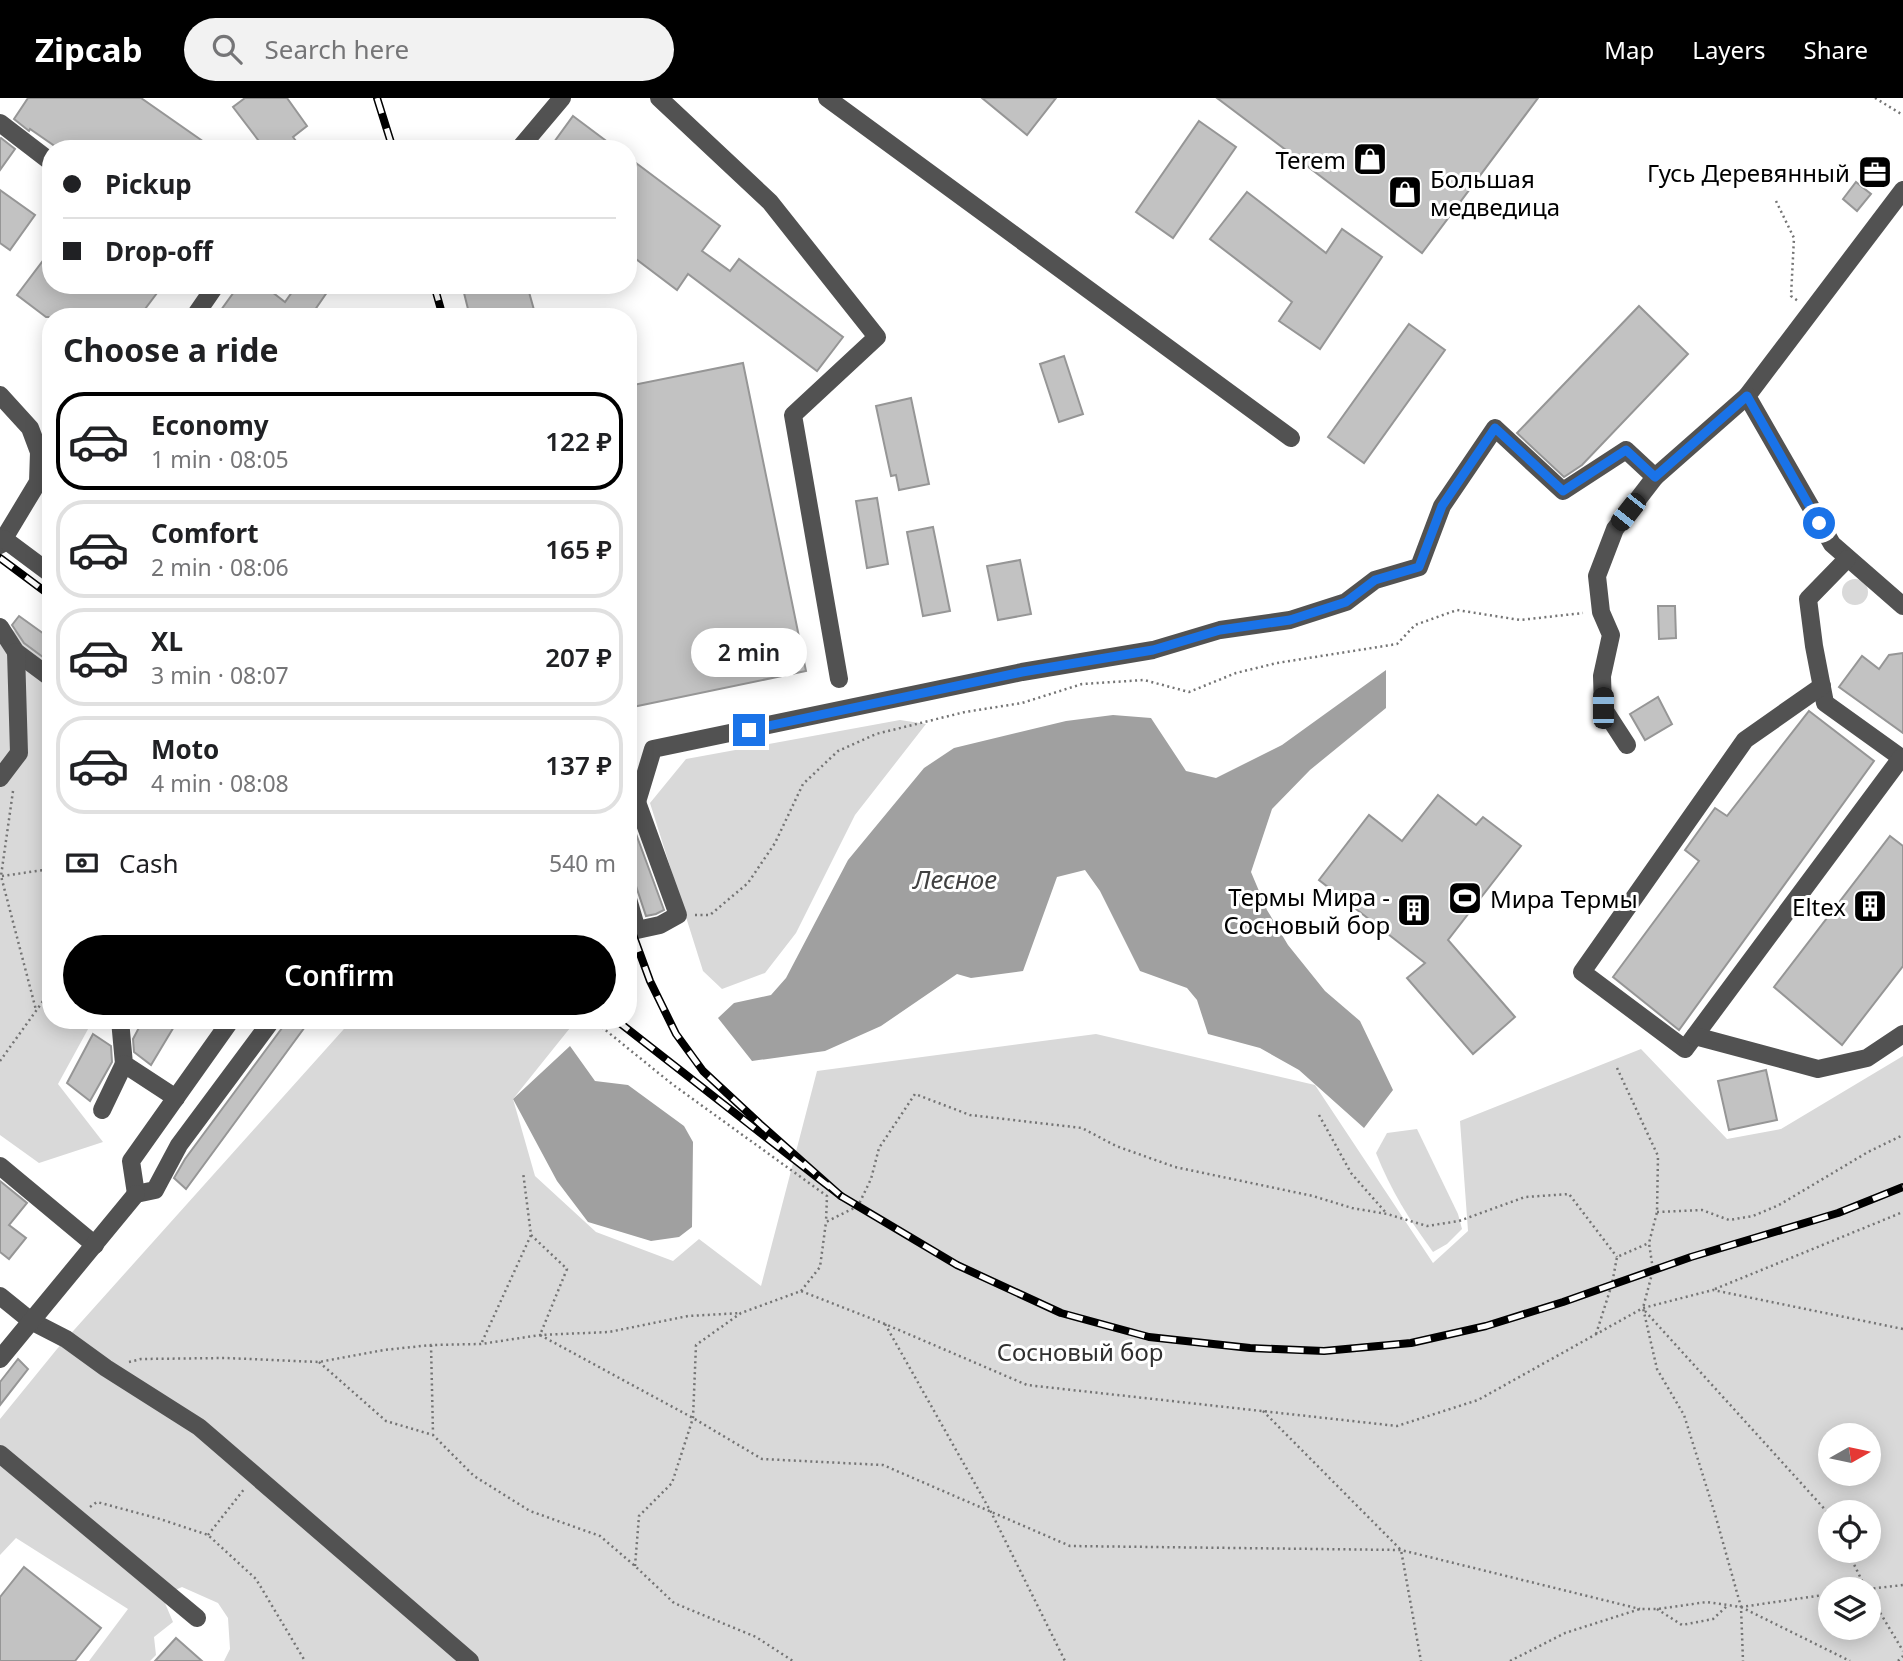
<!DOCTYPE html>
<html lang="en">
<head>
<meta charset="utf-8">
<style>
  :root { --surface:#fff; --page:#f2f2f2; --text:#202124; --muted:#757577; --line:#e0e0e0; --accent:#000 }
  body { margin:0; font-family:"Noto Sans",sans-serif; background:var(--page); color:var(--text); height:100vh; display:flex; flex-direction:column; font-size:26px; white-space:nowrap }
  * { box-sizing:border-box; margin:0 }
  p { font-size:23px; color:var(--muted) }
  .icon { flex:none; width:38px; height:38px; fill:none; stroke:currentColor; stroke-width:2; stroke-linecap:round; stroke-linejoin:round }
  .map { position:relative; flex:1; overflow:hidden }
  .drawer { position:absolute; left:42px; top:210px; width:595px; height:721px; display:flex; flex-direction:column; background:var(--surface); border-radius:28px; box-shadow:0 4px 18px #0003 }
  .drawer>* { flex:none }
  .top-card { position:absolute; left:42px; top:42px; width:595px; height:154px; border-radius:28px; box-shadow:0 4px 18px #0003; display:grid; align-content:center; height:154px; padding:0 21px; background:var(--surface) }
  .needle { width:46px; rotate:81deg }
  .buttons { position:absolute; left:1818px; top:1325px; display:grid; gap:14px }
  .buttons a { display:grid; place-items:center; width:63px; height:63px; border-radius:50%; background:var(--surface); box-shadow:0 4px 18px #0003; font-size:35px }
  .end { position:absolute; width:32px; height:32px; margin:-16px; border:9px solid #1a73e8; background:#fff; box-shadow:0 0 0 4px #fff }
  .from { border-radius:50% }
  .bubble { position:absolute; height:49px; border-radius:24px; background:var(--surface); box-shadow:0 4px 18px #0003; font-size:23px; font-weight:600; line-height:49px; text-align:center }
  .car { position:absolute; width:21px; height:42px; margin:-21px -10px; border-radius:9px; box-shadow:0 0 5px 2px #0007; background:linear-gradient(#222 24%,#8ab4d8 0 40%,#222 0 76%,#8ab4d8 0 86%,#222 0) }
  .top-card b { display:flex; align-items:center; gap:24px; height:66px; font-size:26px }
  .top-card b+b { border-top:2px solid var(--line) }
  .top-card i { width:18px; height:18px; background:var(--text) }
  ul { padding:0; list-style:none }
  li { display:flex; align-items:center; gap:21px; height:98px; margin:0 14px 10px; padding:0 7px; border:4px solid var(--line); border-radius:28px }
  li div { flex:1 }
  li b { display:block; font-size:26px }
  li em { font-style:normal; font-weight:600 }
  li.on { border-color:var(--accent) }
  li>.icon { width:63px; height:63px; stroke-width:1.5 }
  h2 { padding:0 21px; font-size:32px; line-height:84px }
  .pay { display:flex; align-items:center; gap:18px; height:77px; padding:0 21px; font-size:26px }
  .pay p { margin-inline-start:auto }
  .button { display:flex; gap:14px; margin-top:auto; padding:14px 21px }
  .button a { flex:1; height:80px; border-radius:42px; background:var(--accent); color:#fff; font-size:28px; font-weight:600; line-height:80px; text-align:center }
  header { display:flex; align-items:center; gap:42px; box-sizing:border-box; height:98px; padding:0 35px; background:var(--accent); color:#fff }
  header strong { font-size:33px }
  nav { display:flex; gap:38px; margin-inline-start:auto; font-size:24px }
  .search { width:490px; height:63px; background:var(--page); display:flex; align-items:center; gap:18px; box-sizing:border-box; padding:0 24px; border-radius:38px; color:var(--muted); font-size:26px }
  .map>svg:first-child { display:block }
</style>
</head>
<body>
<header>
<strong>Zipcab</strong>
<div class="search"><svg class="icon" aria-label="search" viewBox="0 0 24 24"><circle cx="10" cy="10" r="6"/><path d="M15 15l6 6"/></svg>Search here</div>
<nav><a>Map</a><a>Layers</a><a>Share</a></nav>
</header>
<div class="map">
<svg width="1903" height="1563" viewBox="0 0 1903 1563">
  <rect width="100%" height="100%" fill="#fff"/>
  <g fill="#d9d9d9" fill-rule="evenodd">
    <circle cx="1855" cy="494" r="13"/>
    <polygon points="0,523 51,559 51,922 93,922 58,986 103,1044 39,1065 0,1037"/>
    <polygon points="900,622 926,626 855,717 796,835 765,875 722,891 703,873 650,705 686,661"/>
    <path d="M352 922H570L574 925 513 1001 535 1078 596 1134 673 1163 699 1141 761 1188 817 973 1096 936 1315 987 1433 1165 1468 1133 1460 1023 1641 951 1727 1041 1781 1031 1903 958V1563H224L230 1551 228 1520 218 1505 182 1489 162 1498 173 1524 154 1539 156 1557 150 1563H89L128 1511 16 1440 0 1457V1321L57 1251ZM1830 1337H1869V1376H1830ZM1830 1414H1869V1452H1830ZM1830 1491H1869V1530H1830Z"/>
    <path d="M1417 1031 1458 1116 1462 1131 1447 1146 1433 1154C1409 1121 1391 1093 1376 1055L1387 1035Z"/>
  </g>
  <g fill="#a0a0a0">
    <polygon points="1386,572 1386,610 1310,672 1272,711 1251,774 1267,812 1288,847 1325,893 1360,923 1393,992 1364,1030 1299,972 1260,950 1208,936 1197,902 1187,890 1140,873 1100,793 1085,772 1057,779 1023,873 971,880 957,876 881,928 825,953 752,963 718,920 734,905 771,897 786,880 848,762 924,670 954,650 1066,623 1113,617 1151,620 1186,673 1216,680 1282,647"/>
    <polygon points="570,948 595,983 628,987 684,1028 693,1044 692,1129 679,1139 651,1143 588,1124 557,1083 513,1001"/>
  </g>
  <g fill="#c2c2c2" stroke="#969696" stroke-width="2">
    <polygon points="28,0 141,0 214,51 59,51 30,31 29,33 14,21"/>
    <polygon points="245,0 287,0 307,28 293,39 302,51 265,51 233,9"/>
    <polygon points="982,0 1056,0 1027,37"/>
    <polygon points="1217,0 1538,0 1422,155"/>
    <polygon points="573,18 617,51 549,51"/>
    <polygon points="1199,23 1236,49 1173,140 1136,114"/>
    <polygon points="1,40 15,51 0,72 0,41"/>
    <polygon points="628,59 720,128 702,153 730,173 739,161 843,239 817,273 688,176 677,192 628,155"/>
    <polygon points="1856,84 1871,96 1857,113 1843,101"/>
    <polygon points="0,92 35,117 10,152 0,145"/>
    <polygon points="1247,94 1326,155 1342,131 1382,159 1320,251 1279,223 1292,204 1210,141"/>
    <polygon points="51,152 51,187 163,187 139,219 46,219 17,197"/>
    <polygon points="239,187 263,187 285,204 297,187 332,187 310,219 216,219"/>
    <polygon points="462,187 527,187 536,219 470,219"/>
    <polygon points="1639,208 1688,256 1582,367 1564,379 1517,335"/>
    <polygon points="1409,226 1445,252 1364,365 1328,339"/>
    <polygon points="1064,258 1083,316 1059,324 1040,266"/>
    <polygon points="743,265 806,573 628,610 628,288"/>
    <polygon points="911,300 929,386 899,392 896,377 891,378 876,308"/>
    <polygon points="877,400 888,466 867,470 856,403"/>
    <polygon points="933,429 950,513 923,518 907,434"/>
    <polygon points="1020,462 1031,516 998,522 987,468"/>
    <polygon points="1658,508 1675,508 1676,540 1659,541"/>
    <polygon points="19,518 51,541 51,565 24,545 12,527"/>
    <polygon points="1903,555 1903,635 1839,589 1862,558 1879,571 1889,557"/>
    <polygon points="1658,599 1672,626 1645,642 1630,616"/>
    <polygon points="1809,613 1874,663 1679,932 1613,879 1699,763 1685,752 1715,710 1727,718"/>
    <polygon points="1438,697 1476,727 1483,719 1521,748 1448,842 1515,919 1473,956 1407,880 1425,865 1319,782 1369,717 1402,743"/>
    <polygon points="628,714 664,812 656,816 646,818 628,764"/>
    <polygon points="1890,738 1903,748 1903,868 1842,947 1774,889"/>
    <polygon points="143,922 178,922 151,967 134,954 133,941"/>
    <polygon points="288,922 310,922 186,1091 174,1080 185,1061"/>
    <polygon points="93,936 111,948 112,964 90,1003 67,985"/>
    <polygon points="1766,972 1777,1022 1729,1032 1718,983"/>
    <polygon points="0,1083 27,1105 9,1127 26,1140 9,1161 0,1154"/>
    <polygon points="18,1261 28,1271 0,1307 0,1284"/>
    <polygon points="24,1469 101,1530 75,1563 0,1563 0,1499"/>
    <polygon points="176,1540 202,1563 155,1563"/>
  </g>
  <g fill="none" stroke-linecap="round" stroke-linejoin="round">
    <g stroke="#747474" stroke-width="2.5" stroke-dasharray="2 3.5" stroke-linecap="butt">
      <polyline points="1875,0 1903,17"/>
      <polyline points="1776,103 1794,140 1791,198 1798,203"/>
      <polyline points="13,693 1,778 36,912"/>
      <polyline points="2,778 51,771"/>
      <polyline points="695,817 710,817 748,785 775,745 803,686 838,653 876,636 965,614 1022,605 1082,586 1144,582 1189,594 1236,575 1277,565 1397,546 1415,527 1457,512 1520,522 1583,515"/>
      <polyline points="593,922 672,986 827,1098 826,1124"/>
      <polyline points="0,963 51,892"/>
      <polyline points="1617,970 1658,1058 1657,1114 1649,1145 1653,1172 1643,1210 1657,1271 1684,1317 1715,1416 1741,1509 1743,1563"/>
      <polyline points="1319,1017 1351,1075 1387,1116"/>
      <polyline points="1657,1114 1702,1112 1729,1122 1753,1118 1779,1107 1868,1054 1903,1037"/>
      <polyline points="531,1137 567,1171 540,1237 693,1320 762,1361 883,1367 1070,1448 1401,1452 1640,1511"/>
      <polyline points="1715,1191 1903,1114"/>
      <polyline points="801,1193 820,1169 826,1124 858,1108 871,1081 879,1050 915,996 970,1017 1082,1030 1116,1048 1175,1069 1313,1098 1352,1110 1387,1116 1427,1128 1459,1123 1525,1099 1569,1096 1617,1159"/>
      <polyline points="1645,1213 1830,1417"/>
      <polyline points="885,1226 991,1414 1065,1563"/>
      <polyline points="1596,1236 1612,1186 1617,1159 1649,1145"/>
      <polyline points="482,1244 531,1137 523,1074"/>
      <polyline points="431,1247 433,1335"/>
      <polyline points="129,1264 141,1261 226,1260 319,1264 384,1252 431,1247 481,1246 540,1237 609,1234 688,1218 741,1215"/>
      <polyline points="319,1264 386,1323 433,1337 474,1378 530,1413 600,1438 635,1468 674,1505 756,1539 793,1563"/>
      <polyline points="1263,1313 1401,1452 1421,1563"/>
      <polyline points="90,1409 97,1404 160,1421 208,1437 256,1481 305,1563"/>
      <polyline points="208,1437 245,1390"/>
      <polyline points="1847,1452 1866,1491"/>
      <polyline points="635,1468 639,1418 672,1385 693,1320 696,1247 741,1215 801,1193 885,1226 1027,1287 1397,1328 1478,1302 1643,1210 1713,1192 1903,1231"/>
      <polyline points="1868,1491 1903,1487"/>
      <polyline points="1869,1496 1903,1553"/>
      <polyline points="1741,1509 1850,1563"/>
      <polyline points="1657,1511 1682,1527 1713,1521 1727,1508"/>
      <polyline points="1510,1563 1565,1535 1640,1511 1657,1511 1707,1504 1741,1509 1830,1496"/>
      <polyline points="1898,1563 1903,1558"/>
    </g>
    <g stroke="#525252" stroke-width="18">
      <polyline points="659,0 770,104 877,239 793,317 839,581"/>
      <polyline points="827,0 1291,340"/>
      <polyline points="0,25 51,64"/>
      <polyline points="519,51 562,0"/>
      <polyline points="1903,92 1747,298 1832,446 1903,508"/>
      <polyline points="194,219 216,187"/>
      <polyline points="0,297 30,330 39,354 38,384 0,447"/>
      <polyline points="4,441 51,476"/>
      <polyline points="1847,461 1808,501 1814,548 1825,605 1903,661"/>
      <polyline points="0,529 16,554 51,580"/>
      <polyline points="1822,588 1745,642 1582,874 1685,951 1901,660"/>
      <polyline points="1627,647 1603,610 1602,578 1611,537 1601,514 1597,478 1615,431 1655,379"/>
      <polyline points="0,680 19,655 16,554"/>
      <polyline points="628,703 637,704 653,651 1022,574 1153,552 1220,532 1290,522 1346,504 1375,482 1419,469 1442,408 1495,330 1563,393 1626,352 1655,379 1747,298"/>
      <polyline points="628,801 637,832 660,827 678,817 637,704"/>
      <polyline points="120,922 124,966 176,1000"/>
      <polyline points="1695,938 1818,971 1867,960 1903,936"/>
      <polyline points="102,1012 124,966"/>
      <polyline points="0,1068 95,1147"/>
      <polyline points="136,1096 155,1092 179,1047 272,922"/>
      <polyline points="136,1096 131,1063 231,922"/>
      <polyline points="0,1198 31,1223 66,1241 106,1270 199,1329 470,1563"/>
      <polyline points="0,1261 136,1096"/>
      <polyline points="0,1356 197,1520"/>
    </g>
    <g stroke="#000" stroke-width="8">
      <g id="rail">
        <polyline points="377,0 393,51"/>
        <polyline points="434,187 443,219"/>
        <polyline points="0,460 51,498"/>
        <polyline points="616,922 841,1098 760,1026 703,973 676,936 650,883 628,823"/>
        <polyline points="841,1098 957,1167 1061,1215 1149,1239 1250,1250 1324,1253 1411,1245 1486,1228 1563,1204 1691,1159 1838,1115 1903,1089"/>
      </g>
    </g>
    <use href="#rail" stroke="#fff" stroke-width="5" stroke-dasharray="16" stroke-linecap="butt"/>
  </g>
  <g fill="none" stroke-linecap="round" stroke-linejoin="round">
    <polyline stroke="#1a73e8" stroke-width="9" points="749,632 1022,574 1153,552 1220,532 1290,522 1346,504 1375,482 1419,469 1442,408 1495,330 1563,393 1626,352 1655,379 1747,298 1819,425"/>
  </g>
  <defs>
    <g id="shop-square" transform="scale(1.75)"><rect x="-9" y="-9" width="18" height="18" rx="4" fill="#000" stroke="#fff"/><path d="M-5-2.5h2.3a2.7 3.5 0 0 1 5.4 0H5L5.5 6h-11ZM-1.5-2.5h3a1.5 2.3 0 0 0-3 0Z" fill="#fff"/></g>
    <g id="office-square" transform="scale(1.75)"><rect x="-9" y="-9" width="18" height="18" rx="4" fill="#000" stroke="#fff"/><path d="M-6-3h4V-5.5h4V-3h4V5H-6ZM-1-4.5V-3h2v-1.5ZM-6 0V1H6V0Z" fill="#fff"/></g>
    <g id="stadium-square" transform="scale(1.75)"><rect x="-9" y="-9" width="18" height="18" rx="4" fill="#000" stroke="#fff"/><path d="M0-5a6.5 5 0 1 0 0 10a6.5 5 0 1 0 0-10ZM-3.5-1.8h7v3.6h-7Z" fill="#fff"/></g>
    <g id="building-square" transform="scale(1.75)"><rect x="-9" y="-9" width="18" height="18" rx="4" fill="#000" stroke="#fff"/><path d="M-4-6H4V6H1V3H-1V6H-4ZM-2.5-4.3h1.7v1.8h-1.7ZM.8-4.3h1.7v1.8H.8ZM-2.5-1h1.7V.8h-1.7ZM.8-1h1.7V.8H.8Z" fill="#fff"/></g>
  </defs>
  <g fill-rule="evenodd">
    <use href="#shop-square" x="1370" y="61"/>
    <use href="#office-square" x="1875" y="74"/>
    <use href="#shop-square" x="1405" y="94"/>
    <use href="#stadium-square" x="1465" y="800"/>
    <use href="#building-square" x="1870" y="808"/>
    <use href="#building-square" x="1414" y="812"/>
  </g>
  <g text-anchor="middle" dominant-baseline="central" stroke-width="6" stroke-linejoin="round" paint-order="stroke">
    <g font-size="24" fill="#000" stroke="#fff" text-anchor="end">
      <text x="1346" y="61">Terem</text>
      <text x="1850" y="74">Гусь Деревянный</text>
      <text x="1430" y="80" text-anchor="start">Большая<tspan x="1430" dy="28">медведица</tspan></text>
      <text x="1390" y="798">Термы Мира -<tspan x="1390" dy="28">Сосновый бор</tspan></text>
      <text x="1490" y="800" text-anchor="start">Мира Термы</text>
      <text x="1846" y="808">Eltex</text>
    </g>
    <g font-size="24" fill="#303030" stroke="#fff">
      <text x="1080" y="1253">Сосновый бор</text>
    </g>
    <g font-size="26" font-style="italic" fill="#414141" stroke="#fff">
      <text x="955" y="781">Лесное</text>
    </g>
  </g>
</svg>
<div class="buttons">
<a><svg class="needle" viewBox="-14 -14 28 28"><path d="M0-13l5 13h-10z" fill="#e53935"/><path d="M0 13l5-13h-10z" fill="#757577"/></svg></a>
<a><svg class="icon" aria-label="locate" viewBox="0 0 24 24"><circle cx="12" cy="12" r="6"/><path d="M12 2v4M12 18v4M2 12h4M18 12h4"/></svg></a>
<a><svg class="icon" aria-label="layers" viewBox="0 0 24 24"><path d="M12 4l9 5-9 5-9-5zM3 14l9 5 9-5"/></svg></a>
</div>
<i class="end from" style="left:1819px;top:425px"></i>
<i class="end" style="left:749px;top:632px"></i>
<div class="bubble" style="left:691px;top:530px;width:116px">2 min</div>
<i class="car" style="left:1628px;top:414px;rotate:218deg"></i>
<i class="car" style="left:1603px;top:610px;rotate:0deg"></i>
<div class="top-card">
<b><i class="from"></i>Pickup</b>
<b><i></i>Drop-off</b>
</div>
<section class="drawer">
<h2>Choose a ride</h2>
<ul>
<li class="on"><svg class="icon" aria-label="car" viewBox="0 0 24 24"><path d="M5 17H2v-5l4-1 3-4h7l3 4 3 1v5h-3M9 17h6M6 11h13"/><circle cx="7" cy="17" r="2"/><circle cx="17" cy="17" r="2"/></svg><div><b>Economy</b><p>1 min · 08:05</p></div><em>122 ₽</em></li>
<li><svg class="icon" aria-label="car" viewBox="0 0 24 24"><path d="M5 17H2v-5l4-1 3-4h7l3 4 3 1v5h-3M9 17h6M6 11h13"/><circle cx="7" cy="17" r="2"/><circle cx="17" cy="17" r="2"/></svg><div><b>Comfort</b><p>2 min · 08:06</p></div><em>165 ₽</em></li>
<li><svg class="icon" aria-label="car" viewBox="0 0 24 24"><path d="M5 17H2v-5l4-1 3-4h7l3 4 3 1v5h-3M9 17h6M6 11h13"/><circle cx="7" cy="17" r="2"/><circle cx="17" cy="17" r="2"/></svg><div><b>XL</b><p>3 min · 08:07</p></div><em>207 ₽</em></li>
<li><svg class="icon" aria-label="car" viewBox="0 0 24 24"><path d="M5 17H2v-5l4-1 3-4h7l3 4 3 1v5h-3M9 17h6M6 11h13"/><circle cx="7" cy="17" r="2"/><circle cx="17" cy="17" r="2"/></svg><div><b>Moto</b><p>4 min · 08:08</p></div><em>137 ₽</em></li>
</ul>
<div class="pay"><svg class="icon" aria-label="cash" viewBox="0 0 24 24"><path d="M3 7h18v10H3z"/><circle cx="12" cy="12" r="2"/></svg>Cash<p>540 m</p></div>
<div class="button"><a>Confirm</a></div>
</section>
</div>
</body>
</html>
